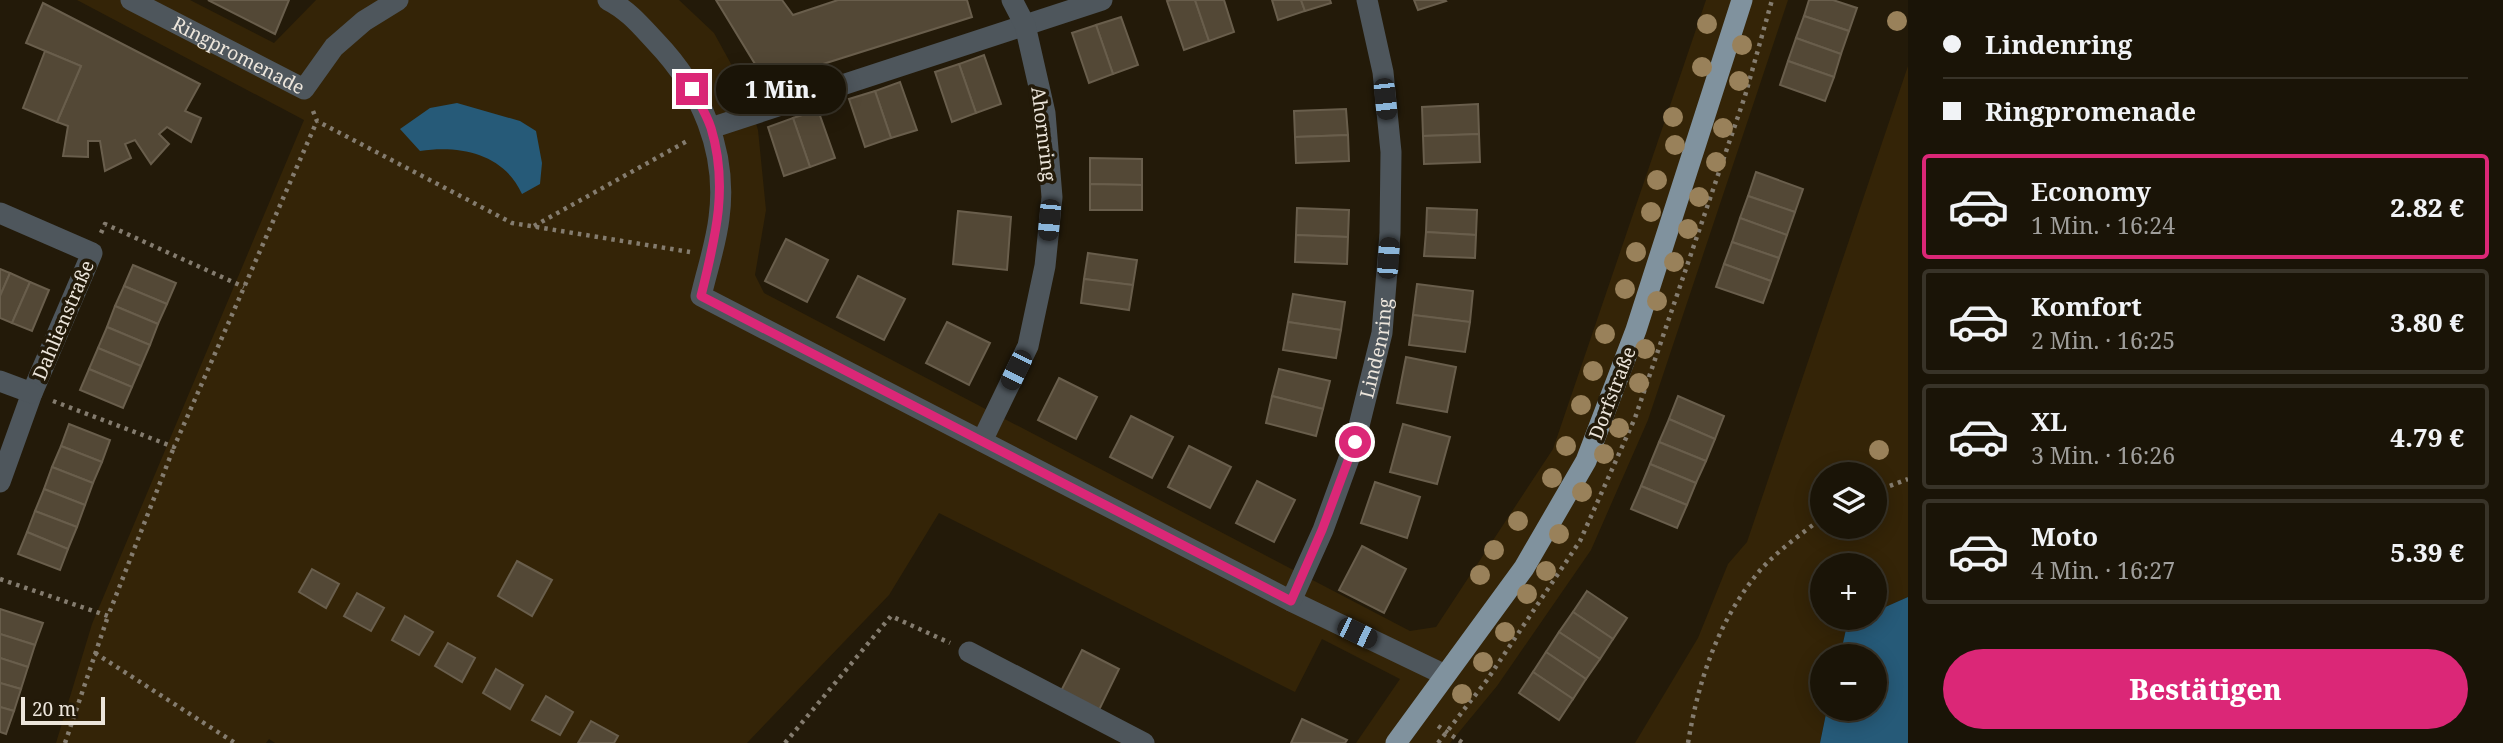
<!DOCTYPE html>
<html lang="de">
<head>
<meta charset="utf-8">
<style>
  :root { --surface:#1a1407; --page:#272115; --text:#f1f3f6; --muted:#9f9e9b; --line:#383328; --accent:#db2777 }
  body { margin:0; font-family:"Noto Serif",serif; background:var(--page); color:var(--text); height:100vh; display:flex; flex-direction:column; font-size:26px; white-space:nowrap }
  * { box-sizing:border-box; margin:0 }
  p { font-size:23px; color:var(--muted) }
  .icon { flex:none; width:38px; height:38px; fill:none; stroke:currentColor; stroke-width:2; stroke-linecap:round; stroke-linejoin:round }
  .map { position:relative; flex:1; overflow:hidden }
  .sheet { display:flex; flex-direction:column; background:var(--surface); width:595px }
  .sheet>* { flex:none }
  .hud { display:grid; align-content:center; height:154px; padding:0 35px; background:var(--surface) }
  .fabs { position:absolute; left:1810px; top:462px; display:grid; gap:14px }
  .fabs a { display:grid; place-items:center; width:77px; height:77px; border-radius:50%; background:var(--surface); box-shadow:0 4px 18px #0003,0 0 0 2px var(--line); font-size:35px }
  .scale { position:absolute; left:21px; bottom:18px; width:84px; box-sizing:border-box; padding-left:7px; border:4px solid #ece5db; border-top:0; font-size:19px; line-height:24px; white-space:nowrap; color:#ece5db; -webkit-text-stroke:5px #231a09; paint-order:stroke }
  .end { position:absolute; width:32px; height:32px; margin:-16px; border:9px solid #db2777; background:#fff; box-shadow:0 0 0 4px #fff }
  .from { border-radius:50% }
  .bubble { position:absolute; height:49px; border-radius:24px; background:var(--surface); box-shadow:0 4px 18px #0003,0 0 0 2px var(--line); font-size:23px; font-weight:800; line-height:49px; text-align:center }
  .car { position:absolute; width:21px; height:42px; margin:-21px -10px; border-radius:9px; box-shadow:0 0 5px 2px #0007; background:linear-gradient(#222 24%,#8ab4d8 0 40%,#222 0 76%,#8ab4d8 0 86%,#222 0) }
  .hud b { display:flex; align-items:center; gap:24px; height:66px; font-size:26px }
  .hud b+b { border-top:2px solid var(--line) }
  .hud i { width:18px; height:18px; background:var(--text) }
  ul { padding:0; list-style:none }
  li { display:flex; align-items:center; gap:21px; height:105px; margin:0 14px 10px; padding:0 21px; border:4px solid var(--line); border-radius:7px }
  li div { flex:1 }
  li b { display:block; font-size:26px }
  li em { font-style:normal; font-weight:800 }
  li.selected { border-color:var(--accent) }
  li>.icon { width:63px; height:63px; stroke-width:1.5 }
  .button { display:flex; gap:14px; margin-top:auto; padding:14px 35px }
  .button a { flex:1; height:80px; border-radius:42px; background:var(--accent); color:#fff; font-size:28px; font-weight:800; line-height:80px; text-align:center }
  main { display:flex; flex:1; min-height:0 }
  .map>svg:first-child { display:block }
</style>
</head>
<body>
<main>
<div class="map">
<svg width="1908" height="743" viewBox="0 0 1908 743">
  <rect width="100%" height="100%" fill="#231a09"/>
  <g fill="#342407" fill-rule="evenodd">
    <polygon points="77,0 190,0 274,43 316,0 679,0 714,33 747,93 758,130 766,210 755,275 764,293 1410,631 1436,627 1553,449 1706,0 1788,0 1648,420 1591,550 1497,686 1450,743 1356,743 1400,679 1322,639 1295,692 939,513 889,595 747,743 275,743 269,739 266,743 56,743 92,624 304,120"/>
    <path d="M1908 66V597L1874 612V565H1822V618H1862L1847 625 1840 656H1822V709H1827L1820 743H1635L1698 638 1728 564 1747 542ZM1822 474H1874V527H1822Z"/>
  </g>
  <g fill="#265a78">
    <path d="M457 103 520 121 536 131 542 163 540 184 522 194C504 154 461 145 420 151L400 129 430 108Z"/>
    <polygon points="1908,597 1908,743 1820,743 1827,709 1874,709 1874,656 1840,656 1847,625 1862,618 1874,618 1874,612"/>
  </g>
  <g fill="#534836" stroke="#695e4c" stroke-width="2">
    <polygon points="208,0 289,0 275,34"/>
    <polygon points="716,0 782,0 793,15 838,0 967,0 972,17 766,82"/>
    <polygon points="1171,0 1195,0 1209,41 1184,50 1167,1"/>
    <polygon points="1195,0 1224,0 1234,32 1209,41"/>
    <polygon points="1272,0 1301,0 1305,11 1278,20"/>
    <polygon points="1301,0 1330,0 1331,3 1305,11"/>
    <polygon points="1414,0 1445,0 1446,1 1418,10"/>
    <polygon points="1809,0 1833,0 1857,8 1849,31 1804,16"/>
    <polygon points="43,3 200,84 185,111 201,118 191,142 167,127 159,134 169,144 151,164 135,140 125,144 131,158 105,171 100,141 88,141 88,157 63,156 68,126 57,122 81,66 26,43"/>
    <polygon points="1804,16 1849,31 1841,54 1796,38"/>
    <polygon points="1121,17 1138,65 1113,74 1096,25"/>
    <polygon points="1096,25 1113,74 1089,83 1072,33"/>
    <polygon points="1796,38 1841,54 1834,77 1788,61"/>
    <polygon points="45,51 81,66 57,122 23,108"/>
    <polygon points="984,55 1001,104 976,113 959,64"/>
    <polygon points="1788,61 1834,77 1825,101 1780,85"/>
    <polygon points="959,64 976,113 952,122 935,72"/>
    <polygon points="900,82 917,130 891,138 875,91"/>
    <polygon points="875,91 891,138 865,147 849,99"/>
    <polygon points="1478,104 1479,134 1423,136 1422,107"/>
    <polygon points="1346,109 1348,135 1295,137 1294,111"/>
    <polygon points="818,110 835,158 810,167 793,118"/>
    <polygon points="793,118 810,167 784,176 768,127"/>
    <polygon points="1479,134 1480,162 1424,164 1423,136"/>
    <polygon points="1348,135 1349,161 1296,163 1295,137"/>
    <polygon points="1090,158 1142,159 1142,185 1090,184"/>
    <polygon points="1756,172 1803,189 1795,212 1748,196"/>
    <polygon points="1090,184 1142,185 1142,210 1090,210"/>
    <polygon points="1748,196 1795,212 1787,235 1740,218"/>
    <polygon points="1297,208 1349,210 1348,237 1296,235"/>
    <polygon points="1427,208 1477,210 1476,235 1426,232"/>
    <polygon points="958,211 1011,217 1007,270 953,264"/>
    <polygon points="1740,218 1787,235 1779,258 1732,242"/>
    <polygon points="1426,232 1476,235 1475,258 1424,256"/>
    <polygon points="1296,235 1348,237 1347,264 1295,262"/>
    <polygon points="786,239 828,260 807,302 765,281"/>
    <polygon points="1732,242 1779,258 1771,281 1724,264"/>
    <polygon points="1088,253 1137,260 1133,285 1084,279"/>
    <polygon points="1724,264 1771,281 1763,303 1716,287"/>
    <polygon points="133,265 176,283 167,304 124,286"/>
    <polygon points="0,269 10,273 0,296"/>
    <polygon points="10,273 30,282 12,323 0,318 0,296"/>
    <polygon points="858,276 905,299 884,340 837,317"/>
    <polygon points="1084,279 1133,285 1129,310 1081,303"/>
    <polygon points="30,282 49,290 32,331 12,323"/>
    <polygon points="1417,284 1473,291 1470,322 1413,315"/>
    <polygon points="124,286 167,304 158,324 115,306"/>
    <polygon points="1293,294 1345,302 1341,330 1288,322"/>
    <polygon points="115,306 158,324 150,345 107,327"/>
    <polygon points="1413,315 1470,322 1465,352 1409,345"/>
    <polygon points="947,322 990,343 969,385 926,363"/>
    <polygon points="1288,322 1341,330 1336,358 1283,350"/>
    <polygon points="107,327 150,345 141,366 98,348"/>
    <polygon points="98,348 141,366 132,387 89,369"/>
    <polygon points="1406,357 1456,367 1447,412 1397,403"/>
    <polygon points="89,369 132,387 123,408 80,390"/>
    <polygon points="1279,369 1330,381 1323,409 1272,396"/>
    <polygon points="1059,378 1097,397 1076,439 1038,420"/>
    <polygon points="1272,396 1323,409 1316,436 1266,423"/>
    <polygon points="1678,396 1724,416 1715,439 1669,419"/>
    <polygon points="1131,416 1173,437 1152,478 1110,457"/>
    <polygon points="1669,419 1715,439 1706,461 1659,442"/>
    <polygon points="69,424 110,440 102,462 61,446"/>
    <polygon points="1403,424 1450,437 1437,484 1390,472"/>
    <polygon points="1659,442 1706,461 1696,483 1650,464"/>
    <polygon points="61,446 102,462 93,483 52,467"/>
    <polygon points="1189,446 1231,467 1210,508 1168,487"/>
    <polygon points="1650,464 1696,483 1687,505 1641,486"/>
    <polygon points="52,467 93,483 85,505 44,489"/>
    <polygon points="1257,481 1295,500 1274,542 1236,523"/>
    <polygon points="1375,482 1420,497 1407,538 1361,523"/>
    <polygon points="1641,486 1687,505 1677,528 1631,509"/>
    <polygon points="44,489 85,505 77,527 35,511"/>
    <polygon points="35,511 77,527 68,549 27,532"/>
    <polygon points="27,532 68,549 60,570 18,554"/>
    <polygon points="1362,546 1406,569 1384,613 1339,590"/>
    <polygon points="517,561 552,580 532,616 498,596"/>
    <polygon points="312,569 339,584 326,608 299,592"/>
    <polygon points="1587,591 1627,618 1613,639 1573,612"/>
    <polygon points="357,593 384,608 371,631 344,616"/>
    <polygon points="0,609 43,623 35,645 0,634"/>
    <polygon points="1573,612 1613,639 1600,659 1559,632"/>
    <polygon points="405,616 433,632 419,655 392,640"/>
    <polygon points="1559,632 1600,659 1586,679 1546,652"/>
    <polygon points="0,634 35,645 28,667 0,658"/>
    <polygon points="448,643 475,658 462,682 435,666"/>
    <polygon points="1082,650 1119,669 1099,710 1061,691"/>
    <polygon points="1546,652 1586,679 1573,699 1533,672"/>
    <polygon points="0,658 28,667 21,689 0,683"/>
    <polygon points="496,669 523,685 510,709 483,693"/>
    <polygon points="1533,672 1573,699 1559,720 1519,693"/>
    <polygon points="0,683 21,689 14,711 0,707"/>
    <polygon points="546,696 573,712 560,735 532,720"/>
    <polygon points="0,707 14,711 6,734 0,732"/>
    <polygon points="1302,719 1347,740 1345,743 1291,743"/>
    <polygon points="591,721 618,736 614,743 578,743"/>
  </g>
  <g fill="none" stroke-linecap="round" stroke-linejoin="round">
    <g stroke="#847c6f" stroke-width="4.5" stroke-dasharray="3.5 5" stroke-linecap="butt">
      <polyline points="313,111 317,121 512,223 690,252"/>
      <polyline points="534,226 689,140"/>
      <polyline points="101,233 105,224 244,287"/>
      <polyline points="53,401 174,447 317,121"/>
      <polyline points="1874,492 1908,479"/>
      <polyline points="0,579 108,616 174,447"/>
      <polyline points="95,653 235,743"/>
      <polyline points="1438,726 1463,743"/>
      <polyline points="65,743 108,616"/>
      <polyline points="785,743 891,616 950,643"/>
      <polyline points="1438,743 1487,680 1580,541 1635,418 1745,96 1772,0"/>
      <path d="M1688 743C1698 683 1716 627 1753 579 1770 556 1800 535 1822 518"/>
    </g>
    <g stroke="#4e565c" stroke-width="21">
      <path id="s1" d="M131 0 304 89 334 47 364 21 398 0"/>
      <path d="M608 0C628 10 641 26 656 42 701 89 728 152 719 218 716 244 707 270 701 296L1291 601 1445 675"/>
      <polyline points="711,128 1102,0"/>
      <polyline points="0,213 92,253 32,393 0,482"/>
      <polyline points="0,381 32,393"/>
      <polyline points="982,441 1028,346 1045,266 1052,197 1045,113 1025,25 1012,0"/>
      <path id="s2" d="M1291 601 1323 530 1355 442 1382 333 1390 233 1391 152 1383 72 1367 0"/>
      <polyline points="969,652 1144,743"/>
    </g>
    <polyline stroke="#80929e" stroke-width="21" points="1396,743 1524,568 1586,461 1636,330 1742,0"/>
  </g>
  <g fill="#99815a">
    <circle cx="1897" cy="21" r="10"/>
    <circle cx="1707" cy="24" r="10"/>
    <circle cx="1742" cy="45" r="10"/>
    <circle cx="1702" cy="67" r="10"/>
    <circle cx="1739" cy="81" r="10"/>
    <circle cx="1673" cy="117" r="10"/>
    <circle cx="1723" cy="128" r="10"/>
    <circle cx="1675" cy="145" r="10"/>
    <circle cx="1716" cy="162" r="10"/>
    <circle cx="1657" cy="180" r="10"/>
    <circle cx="1699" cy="197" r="10"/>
    <circle cx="1651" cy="212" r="10"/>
    <circle cx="1688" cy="229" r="10"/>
    <circle cx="1636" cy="252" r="10"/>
    <circle cx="1674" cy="262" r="10"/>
    <circle cx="1625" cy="289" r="10"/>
    <circle cx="1657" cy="301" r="10"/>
    <circle cx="1605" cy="334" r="10"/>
    <circle cx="1645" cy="349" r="10"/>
    <circle cx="1593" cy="371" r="10"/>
    <circle cx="1639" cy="383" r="10"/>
    <circle cx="1581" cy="405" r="10"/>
    <circle cx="1619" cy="428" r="10"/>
    <circle cx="1566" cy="446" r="10"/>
    <circle cx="1879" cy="450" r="10"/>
    <circle cx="1604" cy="454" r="10"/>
    <circle cx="1552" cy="478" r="10"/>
    <circle cx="1582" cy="492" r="10"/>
    <circle cx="1518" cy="521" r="10"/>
    <circle cx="1559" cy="534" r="10"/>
    <circle cx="1494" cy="550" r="10"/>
    <circle cx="1546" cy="571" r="10"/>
    <circle cx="1480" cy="575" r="10"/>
    <circle cx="1527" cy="594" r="10"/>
    <circle cx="1505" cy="632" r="10"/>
    <circle cx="1483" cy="662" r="10"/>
    <circle cx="1462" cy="694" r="10"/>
  </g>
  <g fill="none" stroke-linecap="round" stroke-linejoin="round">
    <path stroke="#db2777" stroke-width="9" d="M692 89C698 101 707 115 711 128 729 187 715 239 701 296L1291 601 1322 530 1355 442"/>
  </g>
  <g text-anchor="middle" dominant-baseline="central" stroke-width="7" stroke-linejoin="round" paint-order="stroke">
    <g font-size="19" fill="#ece5db" stroke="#231a09">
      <text stroke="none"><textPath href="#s1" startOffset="121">Ringpromenade</textPath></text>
      <text transform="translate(1044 134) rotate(83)">Ahornring</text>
      <text transform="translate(63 320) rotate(-67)">Dahlienstraße</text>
      <text stroke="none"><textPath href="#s2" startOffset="268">Lindenring</textPath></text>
      <text transform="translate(1612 393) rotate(-69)">Dorfstraße</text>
    </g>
  </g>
</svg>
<div class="fabs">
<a><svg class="icon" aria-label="layers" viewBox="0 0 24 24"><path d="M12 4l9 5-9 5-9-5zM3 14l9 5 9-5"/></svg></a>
<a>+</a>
<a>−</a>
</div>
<div class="scale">20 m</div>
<i class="end from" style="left:1355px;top:442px"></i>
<i class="end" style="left:692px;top:89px"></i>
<div class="bubble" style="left:716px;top:65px;width:130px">1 Min.</div>
<i class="car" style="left:1385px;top:99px;rotate:174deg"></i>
<i class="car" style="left:1049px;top:220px;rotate:185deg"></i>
<i class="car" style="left:1388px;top:258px;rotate:4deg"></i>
<i class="car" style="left:1016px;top:370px;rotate:206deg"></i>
<i class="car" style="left:1357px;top:633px;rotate:116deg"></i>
</div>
<section class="sheet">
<div class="hud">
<b><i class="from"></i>Lindenring</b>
<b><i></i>Ringpromenade</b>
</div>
<ul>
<li class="selected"><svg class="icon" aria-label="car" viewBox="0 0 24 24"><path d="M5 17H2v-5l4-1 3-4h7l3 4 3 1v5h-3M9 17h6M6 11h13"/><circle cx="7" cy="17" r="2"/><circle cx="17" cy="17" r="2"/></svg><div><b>Economy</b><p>1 Min. · 16:24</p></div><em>2.82 €</em></li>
<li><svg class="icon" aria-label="car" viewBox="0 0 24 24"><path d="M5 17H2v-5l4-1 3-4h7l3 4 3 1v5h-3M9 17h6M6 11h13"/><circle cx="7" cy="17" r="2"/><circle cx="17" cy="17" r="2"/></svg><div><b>Komfort</b><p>2 Min. · 16:25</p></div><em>3.80 €</em></li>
<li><svg class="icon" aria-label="car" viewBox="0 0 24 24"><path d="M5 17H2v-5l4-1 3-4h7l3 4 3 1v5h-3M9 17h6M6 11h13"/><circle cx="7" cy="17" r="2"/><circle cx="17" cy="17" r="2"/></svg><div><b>XL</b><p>3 Min. · 16:26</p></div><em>4.79 €</em></li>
<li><svg class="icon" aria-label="car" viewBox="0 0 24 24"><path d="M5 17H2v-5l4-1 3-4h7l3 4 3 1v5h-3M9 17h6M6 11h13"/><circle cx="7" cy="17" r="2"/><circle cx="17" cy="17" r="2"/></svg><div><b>Moto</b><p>4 Min. · 16:27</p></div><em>5.39 €</em></li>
</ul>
<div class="button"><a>Bestätigen</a></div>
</section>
</main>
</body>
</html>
